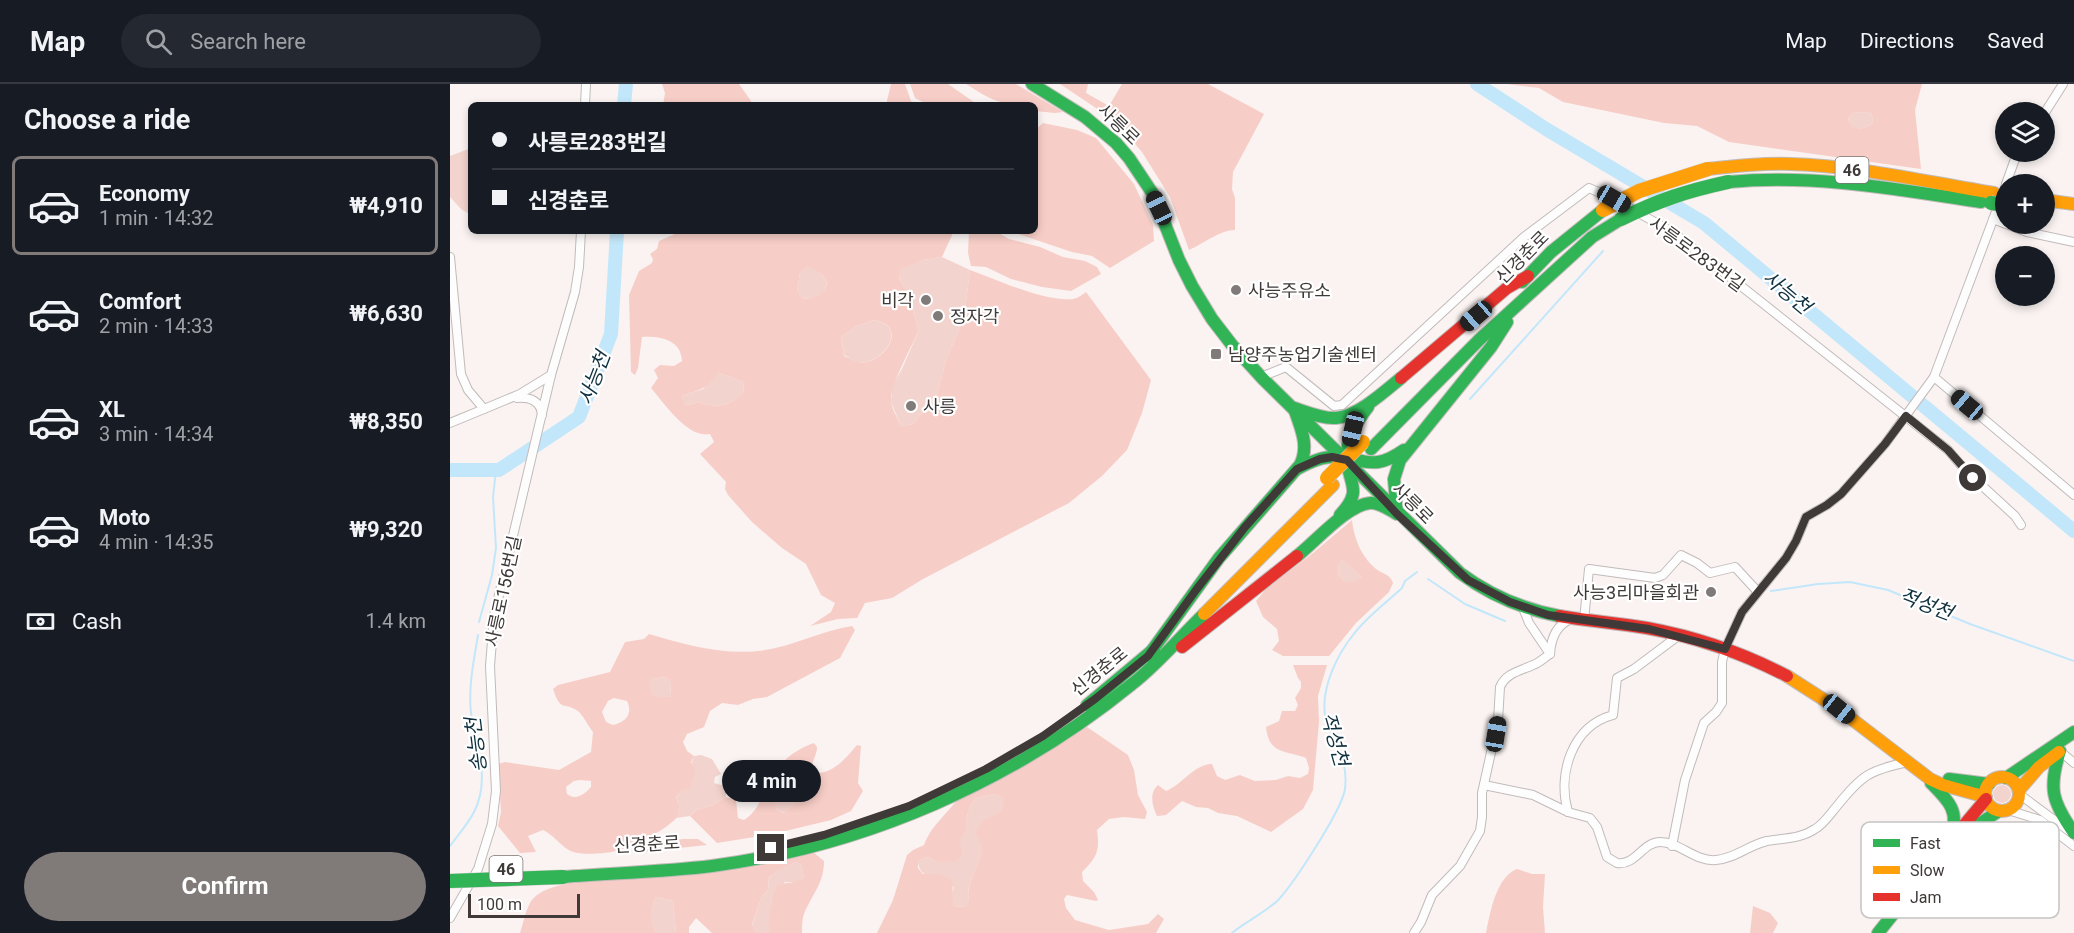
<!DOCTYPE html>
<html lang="en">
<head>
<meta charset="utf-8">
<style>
  :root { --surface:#171b24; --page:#242831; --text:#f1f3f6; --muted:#9ea1a6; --line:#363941; --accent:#807a79 }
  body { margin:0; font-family:Roboto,"Noto Sans KR",sans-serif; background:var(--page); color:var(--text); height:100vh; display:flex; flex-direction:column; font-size:22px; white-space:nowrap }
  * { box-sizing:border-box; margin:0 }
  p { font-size:20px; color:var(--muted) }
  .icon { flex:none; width:33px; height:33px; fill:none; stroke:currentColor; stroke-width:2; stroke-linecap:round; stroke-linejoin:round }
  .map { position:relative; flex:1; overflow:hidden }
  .side { display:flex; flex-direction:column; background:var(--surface); width:450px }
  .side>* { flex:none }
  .guide { position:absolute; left:18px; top:18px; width:570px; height:132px; border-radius:9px; box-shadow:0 3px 9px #0003; display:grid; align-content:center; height:132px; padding:0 24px; background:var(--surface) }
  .controls { position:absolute; left:1545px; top:18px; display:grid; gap:12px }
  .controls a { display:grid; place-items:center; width:60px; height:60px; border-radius:50%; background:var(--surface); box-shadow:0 3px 9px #0003; font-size:30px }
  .scale { position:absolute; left:18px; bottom:15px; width:112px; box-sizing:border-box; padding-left:6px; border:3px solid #3f3938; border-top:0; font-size:16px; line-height:21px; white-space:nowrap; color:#3f3938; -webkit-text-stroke:4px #fff; paint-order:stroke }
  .end { position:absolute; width:27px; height:27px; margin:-14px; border:8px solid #3f3938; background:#fff; box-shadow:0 0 0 3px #fff }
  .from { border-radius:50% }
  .bubble { position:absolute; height:42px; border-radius:21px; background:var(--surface); box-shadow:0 3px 9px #0003; font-size:20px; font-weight:700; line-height:42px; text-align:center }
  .car { position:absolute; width:18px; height:36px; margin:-18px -9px; border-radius:8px; box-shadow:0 0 4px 2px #0007; background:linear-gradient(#222 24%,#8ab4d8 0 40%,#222 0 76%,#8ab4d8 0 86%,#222 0) }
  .guide b { display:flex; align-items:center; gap:21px; height:57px; font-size:22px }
  .guide b+b { border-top:2px solid var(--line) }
  .guide i { width:15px; height:15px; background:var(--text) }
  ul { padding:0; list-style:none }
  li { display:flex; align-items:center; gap:18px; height:99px; margin:0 12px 9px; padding:0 12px; border:3px solid transparent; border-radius:9px }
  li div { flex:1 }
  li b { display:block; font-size:22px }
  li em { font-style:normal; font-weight:700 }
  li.current { border-color:var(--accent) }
  li>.icon { width:54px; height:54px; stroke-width:1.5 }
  h2 { padding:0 24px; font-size:27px; line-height:72px }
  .pay { display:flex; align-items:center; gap:15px; height:66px; padding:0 24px; font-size:22px }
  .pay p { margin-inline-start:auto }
  .action { display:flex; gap:12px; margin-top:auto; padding:12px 24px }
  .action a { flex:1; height:69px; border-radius:36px; background:var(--accent); color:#fff; font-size:24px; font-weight:700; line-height:69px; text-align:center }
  header { display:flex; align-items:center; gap:36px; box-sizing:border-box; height:84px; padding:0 30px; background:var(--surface); border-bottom:2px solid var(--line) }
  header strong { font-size:28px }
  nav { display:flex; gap:33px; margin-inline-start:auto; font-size:21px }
  .search { width:420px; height:54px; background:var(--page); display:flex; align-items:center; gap:15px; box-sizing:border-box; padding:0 21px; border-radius:33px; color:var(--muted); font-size:22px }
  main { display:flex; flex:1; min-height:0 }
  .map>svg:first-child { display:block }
</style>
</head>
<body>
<header>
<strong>Map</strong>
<div class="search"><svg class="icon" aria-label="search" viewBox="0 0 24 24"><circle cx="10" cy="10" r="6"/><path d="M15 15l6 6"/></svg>Search here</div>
<nav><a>Map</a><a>Directions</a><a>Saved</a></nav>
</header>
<main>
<section class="side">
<h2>Choose a ride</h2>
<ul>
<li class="current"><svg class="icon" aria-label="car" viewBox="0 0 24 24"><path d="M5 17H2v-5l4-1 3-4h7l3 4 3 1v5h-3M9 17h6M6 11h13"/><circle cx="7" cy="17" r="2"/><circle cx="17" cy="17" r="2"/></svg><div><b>Economy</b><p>1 min · 14:32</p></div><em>₩4,910</em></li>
<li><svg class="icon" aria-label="car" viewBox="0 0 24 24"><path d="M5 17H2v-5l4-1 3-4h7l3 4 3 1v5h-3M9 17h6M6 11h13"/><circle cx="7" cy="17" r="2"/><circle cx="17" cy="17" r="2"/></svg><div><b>Comfort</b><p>2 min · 14:33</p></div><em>₩6,630</em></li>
<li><svg class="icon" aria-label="car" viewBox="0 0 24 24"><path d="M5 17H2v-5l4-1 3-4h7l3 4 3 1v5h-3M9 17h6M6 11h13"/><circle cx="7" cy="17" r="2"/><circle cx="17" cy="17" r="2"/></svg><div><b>XL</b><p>3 min · 14:34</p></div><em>₩8,350</em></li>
<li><svg class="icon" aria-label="car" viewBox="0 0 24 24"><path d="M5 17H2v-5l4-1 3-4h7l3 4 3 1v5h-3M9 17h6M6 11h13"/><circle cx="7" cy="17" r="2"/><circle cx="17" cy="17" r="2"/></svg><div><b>Moto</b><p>4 min · 14:35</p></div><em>₩9,320</em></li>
</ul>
<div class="pay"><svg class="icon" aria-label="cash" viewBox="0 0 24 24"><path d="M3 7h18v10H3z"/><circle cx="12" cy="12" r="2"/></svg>Cash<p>1.4 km</p></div>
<div class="action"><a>Confirm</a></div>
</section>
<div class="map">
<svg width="1624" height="849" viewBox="0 0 1624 849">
  <rect width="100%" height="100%" fill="#faf3f2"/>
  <g fill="#f3d3cd">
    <polygon points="1420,28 1423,34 1422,40 1411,45 1403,44 1398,35 1403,29"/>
    <polygon points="21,64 21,131 11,125 0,113 0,72"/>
    <polygon points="492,173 520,186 514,234 496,276 487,310 463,340 451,342 441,318 442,302 452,285 469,246 457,207 449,195 451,184 474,176"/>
    <polygon points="357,181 372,190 377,198 374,208 367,213 353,215 347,207 350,189"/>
    <path d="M424 236C461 243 431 283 407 278 403 277 398 273 394 271L391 253 405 243Z"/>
    <path d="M268 289 281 293 293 299 294 307C282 323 266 324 248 318L239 321 233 320 232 312 253 305Z"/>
    <polygon points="893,474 911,493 904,499 895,498 889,491 888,481"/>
    <polygon points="216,593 221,599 220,612 209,615 203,611 198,602 202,595"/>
    <polygon points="251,671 262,675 271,690 265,693 264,699 271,701 276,705 276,713 263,721 246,726 240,732 226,734 230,724 226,713 233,706 244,672"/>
    <polygon points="346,680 350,683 353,695 359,701 360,706 335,729 325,725 325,710 332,704 338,684"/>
    <circle cx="1552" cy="710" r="9"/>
    <path d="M546 710 555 714C552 730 539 743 531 756 535 782 514 794 519 817L515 823 504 822 501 814 504 803C490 797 468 794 468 777L478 773 488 778 508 758 517 745C516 733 518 724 526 714Z"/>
    <polygon points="346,778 351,781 354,794 349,798 335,798 321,819 320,849 306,849 302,842 312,812 318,806 319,795 323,788"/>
    <path d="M206 813 223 817 226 849H206C197 836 201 827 206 813Z"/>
  </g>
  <g fill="#f7cec7" fill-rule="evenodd">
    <polygon points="212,0 289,0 301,17 301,21 213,21 215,9"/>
    <polygon points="441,0 455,0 461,17 466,21 436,21"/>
    <polygon points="460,0 498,0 528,21 479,21 465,14"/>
    <path d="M516 0H566L613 28 605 29 585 27V21C551 21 544 18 516 0Z"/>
    <path d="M610 0H638L636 9 659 22 672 0H758L814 30 783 88 782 105 785 114V146C770 146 753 160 739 166L720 113 692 68 664 36Z"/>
    <path d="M1057 0H1472L1465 26 1471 85 1279 58 1247 42 1214 39 1113 18 1089 4ZM1420 28 1423 34 1422 40 1411 45 1403 43 1398 35 1403 29Z"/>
    <polygon points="593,39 627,46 646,54 684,100 703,141 704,157 660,184 642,172 622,168 559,147 585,147 585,46"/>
    <path d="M232 147H502L503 149 492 173 474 176 451 185 449 195 457 207 469 246C462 262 440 302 441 316 441 324 448 334 451 342L463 340 487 310 496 276 514 234 520 186C548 196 594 218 623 215 628 214 632 211 636 208L701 296 692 329 677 366 652 392 619 419 473 495 442 514 415 519 407 534 388 535 360 542 381 528 385 519 371 511 356 480 332 464 302 438 278 411 275 405 276 398 250 370 264 358 260 350C238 355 214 319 201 304L208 294 204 286 210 281 224 282 232 277C231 255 209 252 192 253L188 284 185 291 181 288 179 211 189 187 202 179 203 175 200 170 207 165 209 157ZM357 182 372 190 377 198C375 212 366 213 353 215L347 207 350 189ZM424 236C461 242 432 283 408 278 403 277 398 273 394 272L391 253 405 243ZM268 289 281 293 293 299 294 307C282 323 266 324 248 318L239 321 234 320 232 312C249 306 258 305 268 289Z"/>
    <polygon points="519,147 545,147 559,155 590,163 613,173 635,177 647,183 651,190 621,207 592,203 561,195 536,183 521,182 518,169"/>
    <path d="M902 436C904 455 912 475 929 487 936 491 940 491 943 499L939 508 906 539 879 572H833L822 566 829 557 827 545 813 533 806 517 816 505 863 469ZM893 475 911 493 904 498H895L889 491 888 481Z"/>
    <path d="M402 542 405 546 390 574 317 613 303 615 288 621 272 619 260 627 254 643 237 650 233 658 237 667 244 672 241 678 245 688 240 704 233 706 226 713 230 724C229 727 228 730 227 733 219 744 183 763 170 766 161 769 137 771 128 769 113 767 106 752 93 746L78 752 86 768 70 769 48 742 51 728 48 680 55 678 109 686 141 668 143 648C138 642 133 631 128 627 113 617 111 629 103 605L108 601 160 588 175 558 194 555 199 550C234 560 271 571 308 567 340 564 370 547 402 542ZM216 593 221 599 220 612 209 614 203 611 199 602 202 595ZM164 614 177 617C183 630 176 638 163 641L156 638 152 628 158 617ZM130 696 141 697V703C135 710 126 717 117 710L116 703 124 697Z"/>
    <path d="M843 581H877L868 612 869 638 863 706 853 725 821 748 787 732 768 729 758 724 746 723 732 717 716 731 707 732C702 722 699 709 708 701L716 707C732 701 744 680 762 680L767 692 775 696 790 691 805 697 826 696 838 692 850 694 858 690 859 684 856 674C835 666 819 671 816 643L829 637 832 627H845L848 621 845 614 851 604V598L848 594Z"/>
    <path d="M637 643 678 671 684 686 688 711 697 728 695 735 673 733 659 735 647 746C650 767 647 773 632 788L633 797 644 808 648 816 646 817 617 811 614 815 616 824 625 836 659 846 698 840 708 830 714 835 706 849H427L443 816 457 771 463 766 474 761C480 743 496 731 507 716ZM546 710 554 714C551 738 542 727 531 739 528 742 527 746 526 749 543 773 513 792 519 817L515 823 504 822C501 812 504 805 502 796L489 790H473L468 784V777L478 773 487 778 507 777C514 770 513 766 509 758L517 745C516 733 518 724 526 714Z"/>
    <path d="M364 659 367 663C367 672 361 677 362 686L367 689C384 689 397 673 407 661L411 662 408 699 413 707 401 727 381 736 323 750 267 759 240 732 246 726 263 721 276 713 286 716 288 734 294 736C310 726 310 713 319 698 328 679 344 666 364 659ZM346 680 350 683 353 695 359 701 360 706 334 729 325 725V710L338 695V684Z"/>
    <polygon points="232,755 248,755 257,761 192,768 210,760"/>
    <path d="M363 768 374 777C374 800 362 810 354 830 352 835 352 843 352 849H320C317 833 321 817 327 802 337 797 346 800 354 794L351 781 346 778 324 788 319 794 318 806 312 812 302 841 306 849H262L246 834 239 843V849H226L223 817 206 813C201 826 198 836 206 849H70C73 840 75 829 79 821 86 805 110 801 125 798Z"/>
    <path d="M1067 785 1082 790H1095L1093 823 1095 849H1036C1040 829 1046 793 1067 785Z"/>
    <polygon points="1303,822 1320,829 1328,839 1323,849 1300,849"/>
  </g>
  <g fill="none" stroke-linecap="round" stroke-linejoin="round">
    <g stroke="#c3e7fa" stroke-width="2">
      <polyline points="1020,315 1153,167"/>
      <polyline points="978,495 1015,520 1055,537"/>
      <polyline points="1321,507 1368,500 1400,498 1438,506 1520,540 1624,577"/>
      <polyline points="29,538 42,491 46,464 43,413 46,386"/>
      <path d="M0 762C8 751 18 740 24 728 41 695 26 662 21 629 18 603 24 576 28 551"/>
      <path d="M782 849C796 837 820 826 830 814 845 797 892 726 895 705 899 671 881 660 875 631 871 604 887 571 903 551 916 533 936 519 952 504L955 497 967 488"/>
    </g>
    <g stroke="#c3e7fa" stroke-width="14">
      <polyline points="1027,0 1096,45 1254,139 1624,447"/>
      <polyline points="174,21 176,0"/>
      <polyline points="0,386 49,386 129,333 161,250 167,147"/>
    </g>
    <g stroke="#c1bbba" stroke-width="10">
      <g id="street">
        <polyline points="135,21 136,0"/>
        <polyline points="1594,30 1613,0"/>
        <polyline points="1556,100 1565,75 1570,68"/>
        <polyline points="1543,135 1577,148 1624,158"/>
        <polyline points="0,173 11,290 18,306 34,325 0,339"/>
        <polyline points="811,293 836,283 884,322 892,321 1074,153 1139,104 1164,115 1224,149 1498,366 1516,387 1565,432 1571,441"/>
        <polyline points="1484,293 1624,411"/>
        <path d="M67 314C80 313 91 317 92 331"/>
        <polyline points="34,325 70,310 101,291"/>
        <polyline points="1134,536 1139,485 1205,494 1213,491 1231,471 1247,479 1260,489 1285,483 1308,508"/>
        <path d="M1100 570C1101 554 1106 541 1121 535"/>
        <polyline points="1610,667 1624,679"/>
        <path d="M1034 701 1083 711 1118 728 1140 734 1147 743 1157 773 1167 779C1185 782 1193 758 1210 758 1230 758 1245 778 1266 776 1284 775 1299 761 1317 757 1334 754 1350 755 1365 745 1374 740 1380 730 1387 722 1411 692 1419 686 1458 678"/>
        <polyline points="1569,710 1619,747"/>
        <polyline points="1558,726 1590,736 1624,762"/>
        <path d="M1118 728C1107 690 1122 642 1163 631L1167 594 1184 585 1228 552"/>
        <polyline points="1222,762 1235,696 1254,639 1266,628 1272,619 1272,578 1275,565 1292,528 1336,474 1346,457 1356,433 1377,421 1391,410 1435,360 1484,293 1556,101"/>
        <polyline points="0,834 28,785 42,740 46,707 40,582 44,532 101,291 125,208 129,183 131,147"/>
        <path d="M964 849 971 838 982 811 1010 782 1030 747 1032 733V709L1048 637 1050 603C1056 589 1070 587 1083 581 1089 579 1094 574 1100 570L1079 539 1073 524"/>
      </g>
    </g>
    <g stroke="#c1bbba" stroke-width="14">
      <g id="fast">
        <path d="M582 0 635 33 666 59 679 74 703 110 729 176 742 202 762 235 782 261 813 295 1010 489C1041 512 1072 525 1109 532"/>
        <path d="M1278 98C1364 90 1446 105 1531 118"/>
        <polyline points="1072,198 1101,168 1153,126"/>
        <polyline points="921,365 1029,256 1142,153 1171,135"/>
        <path d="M847 385C858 379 870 373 882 373 916 373 921 389 954 366"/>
        <polyline points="947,430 944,395 950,376 1041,263 1057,238"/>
        <path d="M890 431C914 405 898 401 897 374 896 355 906 338 918 323"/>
        <path d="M847 472C865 458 897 421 920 419 929 418 940 426 947 430"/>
        <path d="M698 572 769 474 850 381C860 361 850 343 844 324 857 328 872 335 886 334 908 332 934 308 951 294"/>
        <polyline points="637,621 704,565"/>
        <path d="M1610 667C1598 704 1602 718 1624 749"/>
        <polyline points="1556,694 1624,648"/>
        <polyline points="1499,695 1539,700"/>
        <path d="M1481 699C1498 716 1511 728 1500 753"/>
        <path d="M113 793C163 789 213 788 262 782 415 762 563 697 682 600 708 580 730 553 754 530"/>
        <polyline points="1428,849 1448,824 1477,798 1526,742 1549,727"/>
      </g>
    </g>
    <g stroke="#c1bbba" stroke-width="14">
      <g id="slow">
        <path d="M1258 85C1285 82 1313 79 1340 80 1409 82 1477 98 1544 109"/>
        <polyline points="1594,116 1624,120"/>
        <polyline points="754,530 883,401"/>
        <polyline points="1337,592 1390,626 1480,695 1493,701 1536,713"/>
        <circle cx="1552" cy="710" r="17"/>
        <polyline points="1569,706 1589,683 1609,668"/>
      </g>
    </g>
    <g stroke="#c1bbba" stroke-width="14">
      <g id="jam">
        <polyline points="951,294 1057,204 1078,192"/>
        <path d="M1109 532C1138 537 1168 539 1197 544 1246 553 1293 569 1337 592"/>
        <polyline points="732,563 847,472"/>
        <polyline points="1477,785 1536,715"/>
      </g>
    </g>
    <use href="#street" stroke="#fefdfd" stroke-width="8"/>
    <use href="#fast" stroke="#30b455" stroke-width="12"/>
    <use href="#slow" stroke="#ff9f0a" stroke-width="12"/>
    <use href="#jam" stroke="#e5322d" stroke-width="12"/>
    <g stroke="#d3d0cf" stroke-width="15" stroke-linecap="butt">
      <g id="fast-bridge">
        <polyline points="1541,119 1556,121"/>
        <path d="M1171 135C1209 116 1237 107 1278 98"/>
        <polyline points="0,797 113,793"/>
      </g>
    </g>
    <g stroke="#d3d0cf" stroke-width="15" stroke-linecap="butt">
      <g id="slow-bridge">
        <polyline points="1153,126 1189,107 1258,85"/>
        <polyline points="877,394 913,358"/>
      </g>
    </g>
    <use href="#fast-bridge" stroke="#30b455" stroke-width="14"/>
    <use href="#slow-bridge" stroke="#ff9f0a" stroke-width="14"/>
  </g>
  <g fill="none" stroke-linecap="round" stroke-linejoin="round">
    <polyline stroke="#3f3938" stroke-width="8" points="321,764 374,751 459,722 536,685 593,652 645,615 698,572 746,506 795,443 847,385 870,375 882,373 897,376 947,430 1018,496 1060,518 1098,531 1199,545 1275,565 1292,528 1336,474 1346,457 1356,433 1377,421 1391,410 1435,360 1456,332 1498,366 1523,394"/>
  </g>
  <g fill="#807a79" stroke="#fff" stroke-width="2">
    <circle cx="786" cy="206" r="6"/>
    <circle cx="476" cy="216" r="6"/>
    <circle cx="488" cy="232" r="6"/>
    <rect x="760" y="264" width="12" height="12" rx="3"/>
    <circle cx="461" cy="322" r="6"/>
    <circle cx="1261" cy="508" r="6"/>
  </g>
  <g text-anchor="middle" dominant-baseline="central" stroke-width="4.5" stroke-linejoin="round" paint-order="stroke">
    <g fill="#fff" stroke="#797474" stroke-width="1.5">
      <rect x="1385.5" y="73" width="33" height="26" rx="4.5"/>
      <rect x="39.5" y="772" width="33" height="26" rx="4.5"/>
    </g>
    <g font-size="16" font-weight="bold" fill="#3f3938">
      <text x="1402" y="86">46</text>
      <text x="56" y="785">46</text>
    </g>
    <g font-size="18" fill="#3f3938" stroke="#fff">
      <text transform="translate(669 40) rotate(44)">사릉로</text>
      <text transform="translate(1247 170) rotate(36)">사릉로283번길</text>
      <text transform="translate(1072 173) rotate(-45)">신경춘로</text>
      <text transform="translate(963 419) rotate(45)">사릉로</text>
      <text transform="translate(53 507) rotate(-78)">사릉로156번길</text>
      <text transform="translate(649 587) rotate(-39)">신경춘로</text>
      <text transform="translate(197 760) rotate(-3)">신경춘로</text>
    </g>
    <g font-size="18" fill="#3f3938" stroke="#fff" text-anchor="start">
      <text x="798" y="206">사능주유소</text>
      <text x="464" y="216" text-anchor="end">비각</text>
      <text x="500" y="232">정자각</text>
      <text x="778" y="270">남양주농업기술센터</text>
      <text x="473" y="322">사릉</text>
      <text x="1249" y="508" text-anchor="end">사능3리마을회관</text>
    </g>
    <g font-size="20" font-style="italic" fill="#0f303e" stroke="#fff">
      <text transform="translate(1337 208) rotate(40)">사능천</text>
      <text transform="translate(144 294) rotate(-69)">사능천</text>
      <text transform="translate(1476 520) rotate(21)">적성천</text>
      <text transform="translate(885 655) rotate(74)">적성천</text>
      <text transform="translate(26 661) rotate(-97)">송능천</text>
    </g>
  </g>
  <rect x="1411" y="738" width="198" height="96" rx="9" fill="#fff" stroke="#c5c4c3" stroke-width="1.5"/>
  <rect x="1423" y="755" width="27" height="8" fill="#30b455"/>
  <rect x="1423" y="782" width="27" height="8" fill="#ff9f0a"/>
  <rect x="1423" y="809" width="27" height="8" fill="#e5322d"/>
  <g font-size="16" fill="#3f3938">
    <text x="1460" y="765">Fast</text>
    <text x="1460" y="792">Slow</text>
    <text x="1460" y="819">Jam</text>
  </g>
</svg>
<div class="controls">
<a><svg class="icon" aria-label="layers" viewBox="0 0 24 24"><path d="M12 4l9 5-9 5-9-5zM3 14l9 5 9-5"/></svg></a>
<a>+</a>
<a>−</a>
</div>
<div class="scale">100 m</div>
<i class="end from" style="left:1523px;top:394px"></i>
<i class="end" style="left:321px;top:764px"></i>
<div class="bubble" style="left:272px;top:676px;width:99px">4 min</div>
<i class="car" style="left:1164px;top:115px;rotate:120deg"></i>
<i class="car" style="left:709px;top:124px;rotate:335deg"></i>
<i class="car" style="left:1026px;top:232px;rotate:229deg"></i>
<i class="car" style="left:1517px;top:321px;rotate:310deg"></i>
<i class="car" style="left:903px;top:345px;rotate:193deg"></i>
<i class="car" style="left:1389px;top:625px;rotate:129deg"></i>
<i class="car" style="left:1046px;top:650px;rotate:9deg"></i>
<div class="guide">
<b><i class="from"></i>사릉로283번길</b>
<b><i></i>신경춘로</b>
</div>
</div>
</main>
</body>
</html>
